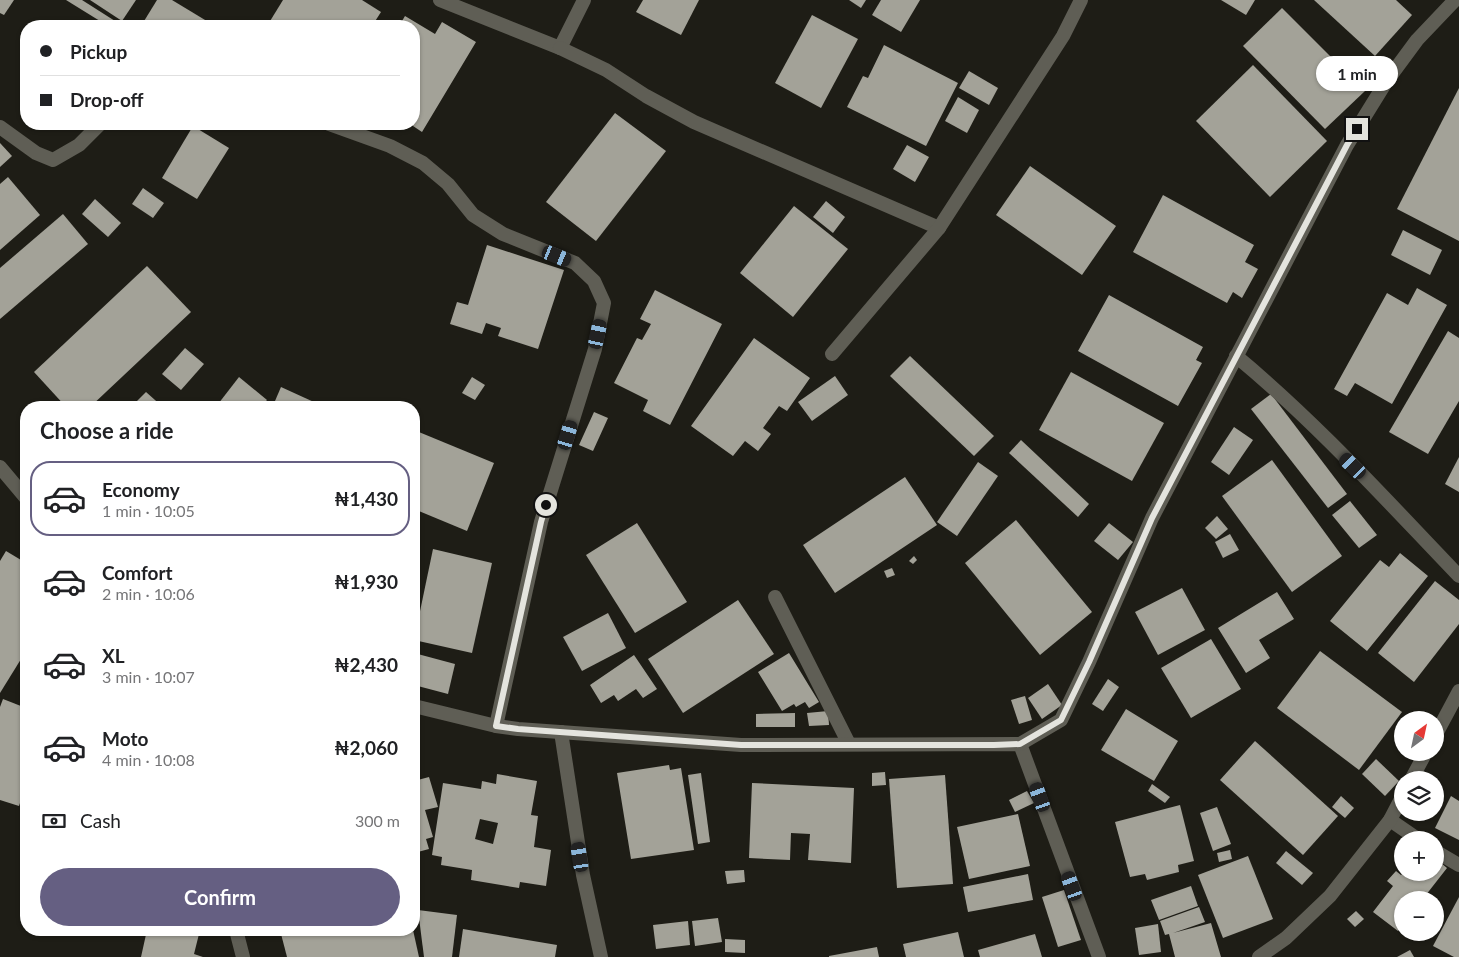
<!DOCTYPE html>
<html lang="en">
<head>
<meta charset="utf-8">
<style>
  :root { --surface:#fff; --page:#f2f2f2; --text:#202124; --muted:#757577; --line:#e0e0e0; --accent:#655f82 }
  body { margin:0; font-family:Lato,sans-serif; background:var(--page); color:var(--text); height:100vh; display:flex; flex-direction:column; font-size:19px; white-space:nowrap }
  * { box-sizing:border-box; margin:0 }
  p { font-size:16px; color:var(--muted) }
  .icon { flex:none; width:28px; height:28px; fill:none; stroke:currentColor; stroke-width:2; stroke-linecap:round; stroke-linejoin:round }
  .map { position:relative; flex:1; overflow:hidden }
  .side { position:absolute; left:20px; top:401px; width:400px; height:535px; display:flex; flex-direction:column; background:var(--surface); border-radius:20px; box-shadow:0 1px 4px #0004 }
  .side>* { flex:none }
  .top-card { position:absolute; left:20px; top:20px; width:400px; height:110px; border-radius:20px; box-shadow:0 1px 4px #0004; display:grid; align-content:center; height:110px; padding:0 20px; background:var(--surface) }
  .needle { width:32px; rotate:33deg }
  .tools { position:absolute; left:1394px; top:711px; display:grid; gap:10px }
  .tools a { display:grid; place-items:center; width:50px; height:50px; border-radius:50%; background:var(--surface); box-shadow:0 1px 4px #0004; font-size:25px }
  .end { position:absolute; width:22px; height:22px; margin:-11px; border:6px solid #e4e4de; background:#111; box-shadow:0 0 0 2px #111 }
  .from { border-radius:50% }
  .bubble { position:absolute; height:35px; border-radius:18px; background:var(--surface); box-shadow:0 1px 4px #0004; font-size:16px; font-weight:700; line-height:35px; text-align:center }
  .car { position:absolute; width:15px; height:30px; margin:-15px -8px; border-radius:6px; box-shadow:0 0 4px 1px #0007; background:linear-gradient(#222 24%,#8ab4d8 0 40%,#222 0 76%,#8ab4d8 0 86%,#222 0) }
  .top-card b { display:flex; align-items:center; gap:18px; height:48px; font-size:19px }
  .top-card b+b { border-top:1px solid var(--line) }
  .top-card i { width:12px; height:12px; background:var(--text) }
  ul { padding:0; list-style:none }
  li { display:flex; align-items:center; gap:15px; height:75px; margin:0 10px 8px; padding:0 10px; border:2px solid transparent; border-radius:20px }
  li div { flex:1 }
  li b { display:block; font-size:19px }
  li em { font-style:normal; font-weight:700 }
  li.on { border-color:var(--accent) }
  li>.icon { width:45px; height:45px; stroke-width:1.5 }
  h2 { padding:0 20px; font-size:22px; line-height:60px }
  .pay { display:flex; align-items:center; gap:12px; height:55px; padding:0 20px; font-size:19px }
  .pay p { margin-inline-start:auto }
  .button { display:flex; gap:10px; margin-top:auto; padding:10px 20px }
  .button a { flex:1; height:58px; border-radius:30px; background:var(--accent); color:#fff; font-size:20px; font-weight:700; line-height:58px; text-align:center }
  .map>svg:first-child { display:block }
</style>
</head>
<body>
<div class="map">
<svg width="1459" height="957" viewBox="0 0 1459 957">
  <rect width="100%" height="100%" fill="#1e1d16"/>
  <g fill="#a3a298" fill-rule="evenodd">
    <polygon points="0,0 14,0 4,15 0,13"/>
    <polygon points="66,0 82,0 115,21 111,26 108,26"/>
    <polygon points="90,0 136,0 122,21"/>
    <polygon points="157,0 172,0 215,26 141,26"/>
    <polygon points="283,0 362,0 381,12 372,26 267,26"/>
    <polygon points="643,0 699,0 681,35 636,12"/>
    <polygon points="849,0 866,0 861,8"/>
    <polygon points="881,0 920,0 901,32 872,15"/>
    <polygon points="1221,0 1255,0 1246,15"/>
    <polygon points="1314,0 1396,0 1412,15 1375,56"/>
    <polygon points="1282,8 1365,91 1325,129 1243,46"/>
    <polygon points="812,15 858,39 821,108 775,83"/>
    <polygon points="405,16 435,34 442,22 476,42 422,132 410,124 414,124 414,26 399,26"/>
    <polygon points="884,45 958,83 926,146 847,107 863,76 868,78"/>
    <polygon points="1253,65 1327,141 1270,197 1196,121"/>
    <polygon points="969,71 998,88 989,105 959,88"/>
    <polygon points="1459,88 1459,241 1397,209"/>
    <polygon points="958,97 979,110 967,133 945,121"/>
    <polygon points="615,113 666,151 596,241 546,202"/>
    <polygon points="193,126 229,148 197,199 162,178"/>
    <polygon points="0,143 12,156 0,167"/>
    <polygon points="907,145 929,157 915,182 893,169"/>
    <polygon points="1030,166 1116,226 1082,275 996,215"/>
    <polygon points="8,177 40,215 0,250 0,184"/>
    <polygon points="143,188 164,203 153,218 132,204"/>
    <polygon points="1163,195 1254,245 1245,262 1258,269 1242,298 1233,292 1227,303 1133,252"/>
    <polygon points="95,199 121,223 108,237 82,214"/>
    <polygon points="826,201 845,217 833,233 813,217"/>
    <polygon points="794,206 848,249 793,317 740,273"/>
    <polygon points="63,214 88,244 0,319 0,268"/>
    <polygon points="1403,230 1442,250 1430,275 1391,255"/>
    <polygon points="487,245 564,270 538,349 498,336 501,328 486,323 482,334 450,324 457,302 468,305"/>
    <polygon points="147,266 191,312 89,408 67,408 34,372"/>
    <polygon points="1417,288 1447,305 1392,404 1355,383 1347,396 1334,389 1387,293 1408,305"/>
    <polygon points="655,290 722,324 670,425 643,411 648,400 614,383 637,338 642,340 651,324 640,319"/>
    <polygon points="1109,295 1203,347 1196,360 1202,363 1178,406 1078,351"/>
    <polygon points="1448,331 1459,338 1459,401 1428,454 1389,432"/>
    <polygon points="754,338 810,378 787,411 779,406 763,428 771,434 758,451 745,441 733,456 691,426"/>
    <polygon points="185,348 204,364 181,390 162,374"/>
    <polygon points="910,356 994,436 974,456 890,376"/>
    <polygon points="1071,372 1164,423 1132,481 1039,430"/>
    <polygon points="835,376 848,395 812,421 798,402"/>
    <polygon points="239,377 267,400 260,408 215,408"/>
    <polygon points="472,377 485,385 475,400 462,393"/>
    <polygon points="281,387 327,408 272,408"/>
    <polygon points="146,392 164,408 130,408"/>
    <polygon points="1271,394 1347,494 1328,508 1251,409"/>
    <polygon points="594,412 608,418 593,451 579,445"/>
    <polygon points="1234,427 1253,440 1229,475 1211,462"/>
    <polygon points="414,430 494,463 467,531 414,509"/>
    <polygon points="1021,440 1089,504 1078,517 1009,453"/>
    <polygon points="1459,457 1459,492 1445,484"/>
    <polygon points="1272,460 1342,556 1292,592 1222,496"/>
    <polygon points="978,462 998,476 957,536 937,522"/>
    <polygon points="905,477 937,525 835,593 803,545"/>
    <polygon points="1350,501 1377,535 1359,548 1332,515"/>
    <polygon points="1217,516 1228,529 1216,539 1205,528"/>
    <polygon points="1016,520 1092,612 1040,655 965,563"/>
    <polygon points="637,523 687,602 635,633 586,555"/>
    <polygon points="1109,523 1133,542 1118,560 1094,541"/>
    <polygon points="1230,534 1239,550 1223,558 1215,542"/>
    <polygon points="414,536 418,538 414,548"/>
    <polygon points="433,549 492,563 472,653 414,640"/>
    <polygon points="6,551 26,563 26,651 0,693 0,561"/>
    <polygon points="1400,553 1428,576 1367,651 1330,621 1380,560 1389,567"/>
    <polygon points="914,556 917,560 913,564 909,561"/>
    <polygon points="892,568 895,575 887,578 884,571"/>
    <polygon points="1435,581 1459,600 1459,624 1414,682 1378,653"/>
    <polygon points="1182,588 1205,630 1158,655 1135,612"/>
    <polygon points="1277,592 1294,619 1259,640 1270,658 1246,673 1218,628"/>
    <polygon points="738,600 774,654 683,713 648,659"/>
    <polygon points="608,613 626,648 582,671 563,637"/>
    <polygon points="1211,639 1241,689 1191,718 1161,668"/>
    <polygon points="1320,651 1402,712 1359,770 1277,708"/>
    <polygon points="414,653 455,664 448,694 414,685"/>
    <polygon points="789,653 819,702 809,708 805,702 796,707 794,704 782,711 758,672"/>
    <polygon points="634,655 657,689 643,698 636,689 618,701 614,695 601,703 590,685"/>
    <polygon points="1108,679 1119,687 1103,711 1092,704"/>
    <polygon points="1048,684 1062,705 1042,719 1028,698"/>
    <polygon points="1025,696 1032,720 1019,724 1011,700"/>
    <polygon points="3,699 26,708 26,785 19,806 0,800 0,707"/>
    <polygon points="1126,709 1178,741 1154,781 1101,750"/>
    <polygon points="828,711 829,725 809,726 807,713"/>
    <polygon points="795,713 795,727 756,727 756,714"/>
    <polygon points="1255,741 1338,816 1303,855 1220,780"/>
    <polygon points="1376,759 1399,781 1385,796 1362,774"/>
    <polygon points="669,765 670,770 681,768 694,850 631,859 617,773"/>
    <polygon points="885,772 886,785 872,786 872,773"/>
    <polygon points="701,773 710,842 698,844 688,775"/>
    <path d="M497 774 537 781 531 815 538 816 534 847 551 850 546 886 520 882 519 888 471 880 472 870 441 865 442 857 432 855 443 783 481 789 482 781 496 784ZM480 819 498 823 493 844 475 839Z"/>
    <polygon points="945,775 953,884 897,888 889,779"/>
    <polygon points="429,777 438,807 425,810 433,837 426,839 429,849 414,853 414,781"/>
    <polygon points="752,783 854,788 851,863 808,860 810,834 791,833 790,860 749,858"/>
    <polygon points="1152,784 1170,797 1165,803 1148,791"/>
    <polygon points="1027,791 1034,803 1015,812 1009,800"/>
    <polygon points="1341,796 1354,808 1345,818 1332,807"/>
    <polygon points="1451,796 1459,801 1459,840 1435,828"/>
    <polygon points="1180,805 1194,861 1178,865 1179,872 1147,880 1145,874 1130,877 1115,822"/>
    <polygon points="1217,807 1231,844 1213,851 1200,813"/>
    <polygon points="1018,814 1030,866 969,879 957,827"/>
    <polygon points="1230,850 1232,859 1219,862 1217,853"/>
    <polygon points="1286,851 1313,873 1302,885 1276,863"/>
    <polygon points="1248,856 1273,919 1223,938 1198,875"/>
    <polygon points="1435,858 1447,868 1422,900 1402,900 1402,925 1398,931 1373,912 1393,886 1387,881 1396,871 1401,875 1404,872 1435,872"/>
    <polygon points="744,870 745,882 727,884 725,871"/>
    <polygon points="1028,874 1033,900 968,912 963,887"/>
    <polygon points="1191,886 1198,906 1159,920 1151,900"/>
    <polygon points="1064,890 1081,940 1058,947 1042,897"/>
    <polygon points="1459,897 1459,957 1454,957 1433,946"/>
    <polygon points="1199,907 1205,922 1173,933 1211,923 1221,957 1175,957 1169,934 1165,935 1160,921"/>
    <polygon points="418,910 457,915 452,957 424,957"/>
    <polygon points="1356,911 1364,919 1355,927 1347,919"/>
    <polygon points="718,918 722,942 695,946 692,921"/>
    <polygon points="688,921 690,945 656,949 653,925"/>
    <polygon points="1158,924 1161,952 1139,955 1135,928"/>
    <polygon points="463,929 557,945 555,957 459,957"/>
    <polygon points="147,930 200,930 194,954 203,957 141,957"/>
    <polygon points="280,930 413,930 419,957 287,957"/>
    <polygon points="958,932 964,957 906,957 903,944"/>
    <polygon points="1035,934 1042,957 980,957 978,950"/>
    <polygon points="725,939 745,940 745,953 725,952"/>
    <polygon points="877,947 879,957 829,957 829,956"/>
    <polygon points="1410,950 1414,957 1397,957"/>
  </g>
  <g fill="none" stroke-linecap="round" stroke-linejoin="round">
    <g stroke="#5f5e55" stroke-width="14">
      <polyline points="775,597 849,744"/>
      <polyline points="1390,820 1419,840"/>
      <polyline points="1435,851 1459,865"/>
    </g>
    <g stroke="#5f5e55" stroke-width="14">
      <polyline points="440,0 560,48 584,0"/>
      <polyline points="560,48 606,70 646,96 694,122 939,228"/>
      <polyline points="329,124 390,146 423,163 448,184 473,215 503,234 575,263 594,281 604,303 595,349 541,522 496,726"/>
      <polyline points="0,127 36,153 53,160 79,145 100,124"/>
      <polyline points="832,354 939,228 1063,36 1081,0"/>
      <path d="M1236 356C1317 423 1387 501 1459 576"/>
      <polyline points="0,467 26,498"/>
      <polyline points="414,706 496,726 518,729 741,745 1020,744 1099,957"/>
      <polyline points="561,732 583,875 601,957"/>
      <polyline points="1435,736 1459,691"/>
      <polyline points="1020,744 1061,720 1089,662 1152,518 1347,145 1386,82 1417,40 1455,0"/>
      <polyline points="1411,780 1426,752"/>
      <polyline points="236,930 243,957"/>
      <polyline points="1259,957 1286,938 1330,896 1390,820 1402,797"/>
    </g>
  </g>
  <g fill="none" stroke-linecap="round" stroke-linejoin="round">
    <polyline stroke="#e4e4de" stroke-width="6" points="546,505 541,522 496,726 518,729 741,745 994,745 1020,744 1061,720 1089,662 1152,518 1347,145 1357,129"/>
  </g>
</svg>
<div class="tools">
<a><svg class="needle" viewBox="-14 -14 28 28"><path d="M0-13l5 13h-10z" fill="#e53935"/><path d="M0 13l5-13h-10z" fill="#757577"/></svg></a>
<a><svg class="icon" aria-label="layers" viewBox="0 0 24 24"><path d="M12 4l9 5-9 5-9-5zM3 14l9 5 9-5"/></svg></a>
<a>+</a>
<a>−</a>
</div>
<i class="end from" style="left:546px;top:505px"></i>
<i class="end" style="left:1357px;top:129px"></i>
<div class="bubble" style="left:1316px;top:56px;width:82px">1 min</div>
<i class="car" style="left:557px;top:256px;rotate:112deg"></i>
<i class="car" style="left:598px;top:334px;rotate:12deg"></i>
<i class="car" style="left:568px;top:435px;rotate:17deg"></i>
<i class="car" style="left:1353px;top:466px;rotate:314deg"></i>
<i class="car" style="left:1040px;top:797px;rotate:340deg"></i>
<i class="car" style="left:580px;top:857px;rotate:351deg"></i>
<i class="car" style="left:1072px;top:886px;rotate:340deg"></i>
<div class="top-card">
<b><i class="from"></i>Pickup</b>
<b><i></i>Drop-off</b>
</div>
<section class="side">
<h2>Choose a ride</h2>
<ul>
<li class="on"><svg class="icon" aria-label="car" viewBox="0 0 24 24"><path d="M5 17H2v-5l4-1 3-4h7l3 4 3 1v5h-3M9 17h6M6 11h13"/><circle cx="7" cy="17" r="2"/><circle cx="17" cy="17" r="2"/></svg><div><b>Economy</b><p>1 min · 10:05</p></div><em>₦1,430</em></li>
<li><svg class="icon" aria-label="car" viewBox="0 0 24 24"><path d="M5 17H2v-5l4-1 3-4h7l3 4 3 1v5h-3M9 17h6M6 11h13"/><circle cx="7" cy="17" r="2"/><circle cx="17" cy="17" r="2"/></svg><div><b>Comfort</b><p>2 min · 10:06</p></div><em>₦1,930</em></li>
<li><svg class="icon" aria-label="car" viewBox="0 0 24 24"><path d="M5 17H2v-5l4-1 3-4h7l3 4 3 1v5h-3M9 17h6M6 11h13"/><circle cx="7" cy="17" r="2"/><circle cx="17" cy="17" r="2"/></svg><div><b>XL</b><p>3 min · 10:07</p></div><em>₦2,430</em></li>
<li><svg class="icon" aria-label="car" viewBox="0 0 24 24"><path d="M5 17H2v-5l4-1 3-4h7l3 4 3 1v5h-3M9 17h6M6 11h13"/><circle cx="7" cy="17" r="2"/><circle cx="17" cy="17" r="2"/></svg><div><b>Moto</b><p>4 min · 10:08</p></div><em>₦2,060</em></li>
</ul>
<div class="pay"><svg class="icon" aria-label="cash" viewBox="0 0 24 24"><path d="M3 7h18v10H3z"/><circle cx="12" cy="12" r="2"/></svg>Cash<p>300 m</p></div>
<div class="button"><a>Confirm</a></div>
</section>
</div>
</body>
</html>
